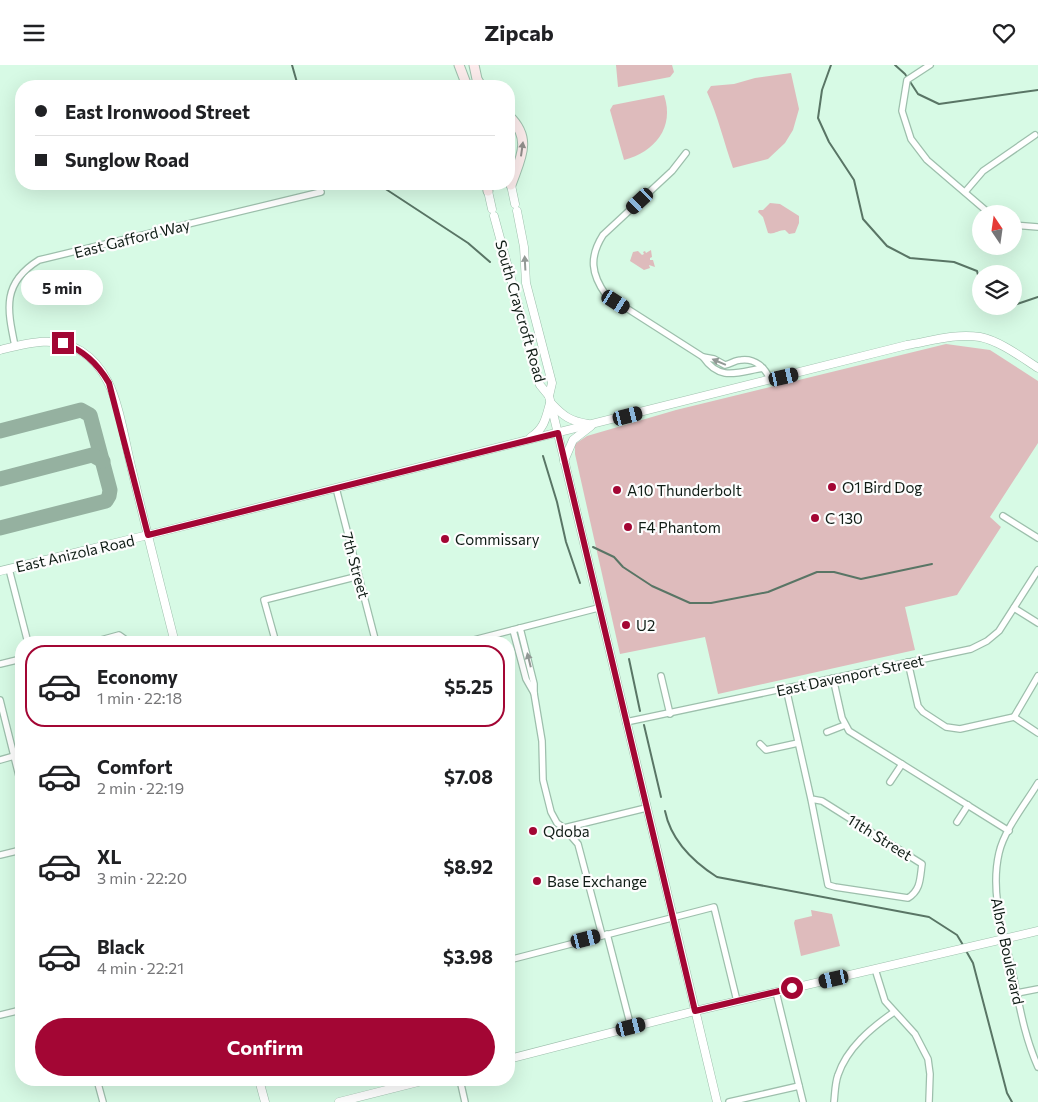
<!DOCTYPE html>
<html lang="en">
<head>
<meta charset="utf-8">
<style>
  :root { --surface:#fff; --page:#f2f2f2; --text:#202124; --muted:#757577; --line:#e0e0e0; --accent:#a30634 }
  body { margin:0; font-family:Commissioner,sans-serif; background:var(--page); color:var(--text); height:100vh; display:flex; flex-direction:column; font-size:19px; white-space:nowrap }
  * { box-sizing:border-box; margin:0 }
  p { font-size:16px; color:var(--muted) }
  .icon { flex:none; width:28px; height:28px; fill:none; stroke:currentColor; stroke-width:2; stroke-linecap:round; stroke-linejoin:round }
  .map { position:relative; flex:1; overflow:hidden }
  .panel { position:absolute; left:15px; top:571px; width:500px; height:450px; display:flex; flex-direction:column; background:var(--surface); border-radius:20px; box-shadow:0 5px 20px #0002 }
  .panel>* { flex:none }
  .top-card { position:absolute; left:15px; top:15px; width:500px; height:110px; border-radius:20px; box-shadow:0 5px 20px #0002; display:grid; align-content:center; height:110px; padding:0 20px; background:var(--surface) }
  .needle { width:32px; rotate:347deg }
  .buttons { position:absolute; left:972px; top:140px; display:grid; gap:10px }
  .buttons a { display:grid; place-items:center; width:50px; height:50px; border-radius:50%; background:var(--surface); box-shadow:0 5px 20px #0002; font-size:25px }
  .end { position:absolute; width:22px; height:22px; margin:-11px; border:6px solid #a30634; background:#fff; box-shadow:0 0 0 2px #fff }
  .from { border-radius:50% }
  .bubble { position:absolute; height:35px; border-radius:18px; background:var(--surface); box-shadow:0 5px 20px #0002; font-size:16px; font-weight:700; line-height:35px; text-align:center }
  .car { position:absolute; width:15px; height:30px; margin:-15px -8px; border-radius:6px; box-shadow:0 0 4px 1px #0007; background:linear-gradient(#222 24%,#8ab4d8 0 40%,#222 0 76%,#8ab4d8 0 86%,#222 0) }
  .top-card b { display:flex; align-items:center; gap:18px; height:48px; font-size:19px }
  .top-card b+b { border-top:1px solid var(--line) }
  .top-card i { width:12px; height:12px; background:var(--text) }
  ul { padding:9px 0 0; list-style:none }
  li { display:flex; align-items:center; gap:15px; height:82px; margin:0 10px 8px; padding:0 10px; border:2px solid transparent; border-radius:20px }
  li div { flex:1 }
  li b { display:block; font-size:19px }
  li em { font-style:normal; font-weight:700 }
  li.current { border-color:var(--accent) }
  li>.icon { width:45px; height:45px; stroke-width:1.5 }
  .action { display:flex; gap:10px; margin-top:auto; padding:10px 20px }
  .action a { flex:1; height:58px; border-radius:30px; background:var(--accent); color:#fff; font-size:20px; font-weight:700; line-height:58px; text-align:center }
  header { display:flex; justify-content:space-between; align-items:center; height:65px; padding:0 20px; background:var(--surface); font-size:22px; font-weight:700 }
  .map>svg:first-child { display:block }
</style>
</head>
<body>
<header><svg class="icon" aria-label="menu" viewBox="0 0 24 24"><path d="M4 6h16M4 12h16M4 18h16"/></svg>Zipcab<svg class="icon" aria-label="heart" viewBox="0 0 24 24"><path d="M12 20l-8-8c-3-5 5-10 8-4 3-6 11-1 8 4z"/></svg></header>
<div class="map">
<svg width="1038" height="1037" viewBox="0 0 1038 1037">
  <rect width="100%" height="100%" fill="#d7fae5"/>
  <g fill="#debbbc">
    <polygon points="616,0 672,0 674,7 670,12 618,22"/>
    <path d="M791 8 799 44 793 65 785 78 768 94 733 103C724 78 718 51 707 27L711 21 734 19 755 13Z"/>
    <path d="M664 30C675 62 655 87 624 95L610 45 613 40Z"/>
    <path d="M770 138 780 139 799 151V158L795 168 789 169 785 165C779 165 773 170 768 168L763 152 758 147 759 145H763Z"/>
    <polygon points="651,185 652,192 650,193 650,195 653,195 655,202 649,200 650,203 644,205 630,196 633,187 638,186 642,190 644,189 643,187 645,186 646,188"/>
    <polygon points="946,279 990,285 1038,316 1038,378 990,452 1001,462 957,530 905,542 915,585 718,629 705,572 620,589 575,389 575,379 587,371 676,345"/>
    <polygon points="811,845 832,849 840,881 801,891 794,858 795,855 812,851"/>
  </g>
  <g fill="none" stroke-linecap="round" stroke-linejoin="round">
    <g stroke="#597565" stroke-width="2">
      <polyline points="292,0 298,21"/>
      <polyline points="831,0 822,25 818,53 829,77 854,115 863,154 887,181 910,193 954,197 977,206 981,222"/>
      <polyline points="895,0 905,9 918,29 939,39 1038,25"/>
      <polyline points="378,119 468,178 490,197"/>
      <polyline points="1014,240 1038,232"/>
      <polyline points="989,241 1010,241"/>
      <polyline points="543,391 557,437 566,477 580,518"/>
      <polyline points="593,482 614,492 623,502 652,521 690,538 711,538 768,527 817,507 834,507 861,514 932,499"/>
      <polyline points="629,594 640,646"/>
      <polyline points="644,660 661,732"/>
      <path d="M665 746C671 775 692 796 717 812L929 852 957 870 963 880"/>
      <polyline points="965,884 973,898 1007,1028 1012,1037"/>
    </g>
    <g stroke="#95b1a0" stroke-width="15">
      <polyline points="0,366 81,345 90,350 110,425 109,431 106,436 0,463"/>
      <polyline points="0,414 92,390 103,396"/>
    </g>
    <g stroke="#9dbfac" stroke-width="8">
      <g id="minor">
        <polyline points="930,0 907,15 902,46 911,74 927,95 990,149"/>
        <path d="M686 88 672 106 603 170C589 192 591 209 606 230L703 292"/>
        <polyline points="965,127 983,106 1035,70"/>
        <polyline points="1014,160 1038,162"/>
        <path d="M15 281C7 243 2 218 39 195L321 127"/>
        <path d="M763 303C738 307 720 317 703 292L714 294 725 300C731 299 735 295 741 295 755 293 766 303 770 315"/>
        <polyline points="336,423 376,578"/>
        <polyline points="1003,451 1038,473"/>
        <polyline points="9,504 28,578"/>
        <polyline points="1014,543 1038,558"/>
        <polyline points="520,563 534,619 534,628 542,676 543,715 551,747 557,758 564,763 578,779 602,870"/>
        <polyline points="513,565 526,614 534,628"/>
        <polyline points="90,578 119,570 126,575 127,578"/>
        <polyline points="276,578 264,535 359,511"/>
        <polyline points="462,578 598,543"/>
        <polyline points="908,597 918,641 923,647 946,662 960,664 1014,652 1038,668"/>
        <polyline points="0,599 21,594"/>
        <polyline points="661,611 670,649"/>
        <polyline points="833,613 842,653 849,666 1009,766"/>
        <path d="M786 623 811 734 828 820 835 822 908 833C921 825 920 813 922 799L822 736 811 734"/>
        <polyline points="0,635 21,719"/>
        <polyline points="1014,652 1038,611"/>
        <polyline points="626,657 971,584 987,576 999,566 1038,505"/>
        <polyline points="827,667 845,660"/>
        <polyline points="760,679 766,685 798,678"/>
        <polyline points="0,695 21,689"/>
        <polyline points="890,717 902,699"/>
        <path d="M1038 718C1026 738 1004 765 999 788 990 827 1003 867 1012 905 1019 938 1024 971 1038 1002"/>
        <polyline points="957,757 968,740"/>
        <polyline points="564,763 646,743"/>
        <polyline points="0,790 21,785"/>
        <polyline points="607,869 631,962"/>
        <polyline points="509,895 714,842 737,936"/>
        <polyline points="875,904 885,936 915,969 928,994 930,1009 929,1037"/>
        <polyline points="776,927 803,1037"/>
        <polyline points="1017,928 1038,924"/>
        <polyline points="0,950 21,945"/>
        <polyline points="97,1015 103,1037"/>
        <polyline points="389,1015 391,1024"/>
        <polyline points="460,1015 465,1037"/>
        <polyline points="729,1037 799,1021"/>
        <path d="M834 1037C835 1028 835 1018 838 1010 847 983 871 963 894 947"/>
      </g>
    </g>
    <g stroke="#9dbfac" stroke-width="9">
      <g id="tertiary">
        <polyline points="511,120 515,139"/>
        <polyline points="488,126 492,144"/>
        <polyline points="517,146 524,182 526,218 552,318 549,331"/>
        <polyline points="494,151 540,320 549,331 717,1037"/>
        <path d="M0 285C28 278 55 270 81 286 92 293 102 305 108 317 119 338 125 376 131 401 145 460 160 519 175 578"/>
        <path d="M551 338C563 351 570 356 588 359"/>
        <path d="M531 372C544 364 546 353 550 338"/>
        <polyline points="564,396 573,375 591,361"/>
        <path d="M0 506 148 470 907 280C931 276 955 268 980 272 1000 276 1021 292 1038 303"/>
        <polyline points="509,994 695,946 1038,866"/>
        <polyline points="259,1015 265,1037"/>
        <polyline points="339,1037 426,1015"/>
      </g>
    </g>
    <g stroke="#9dbfac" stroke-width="11">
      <g id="secondary">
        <polyline points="459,0 467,21"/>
        <polyline points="474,0 477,14 481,21"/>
        <path d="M509 51C533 74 520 94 511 120"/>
        <polyline points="487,119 488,126"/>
      </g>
    </g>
    <use href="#minor" stroke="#fff" stroke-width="5.5"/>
    <use href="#tertiary" stroke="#fff" stroke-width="8"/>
    <use href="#secondary" stroke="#fbebeb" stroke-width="9"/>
  </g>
  <defs><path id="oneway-solid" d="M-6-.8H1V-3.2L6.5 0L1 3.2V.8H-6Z" transform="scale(1.25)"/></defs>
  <use fill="#918e8b" href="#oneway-solid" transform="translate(522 84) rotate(-82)"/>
  <g fill="#939996">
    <use href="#oneway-solid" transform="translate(525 198) rotate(-93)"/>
    <use href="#oneway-solid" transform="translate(719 297) rotate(-157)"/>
    <use href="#oneway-solid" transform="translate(529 595) rotate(-104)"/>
  </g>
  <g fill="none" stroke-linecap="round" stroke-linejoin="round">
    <path stroke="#a30634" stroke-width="6" d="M63 278C83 285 98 299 109 318L148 470 558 368 695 946 792 923"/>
  </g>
  <g fill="#a30634" stroke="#fdfdfd" stroke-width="2">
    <circle cx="832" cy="422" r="5"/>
    <circle cx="617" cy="425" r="5"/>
    <circle cx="815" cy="453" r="5"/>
    <circle cx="628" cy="462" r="5"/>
    <circle cx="445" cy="474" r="5"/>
    <circle cx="626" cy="560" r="5"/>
    <circle cx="533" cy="766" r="5"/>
    <circle cx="537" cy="816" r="5"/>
  </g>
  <g text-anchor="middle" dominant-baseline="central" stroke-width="4.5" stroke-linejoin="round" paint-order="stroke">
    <g font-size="15" fill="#0f1c15" stroke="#fdfdfd">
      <text transform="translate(132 173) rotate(-14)">East Gafford Way</text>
      <text transform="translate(521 246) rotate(74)">South Craycroft Road</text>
      <text transform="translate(75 488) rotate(-13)">East Anizola Road</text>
      <text transform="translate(356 500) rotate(75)">7th Street</text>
      <text transform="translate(850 610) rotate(-12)">East Davenport Street</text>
      <text transform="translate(880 772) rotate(32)">11th Street</text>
      <text transform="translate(1008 886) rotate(78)">Albro Boulevard</text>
    </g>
    <g font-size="15" fill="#0f1c15" stroke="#fdfdfd" text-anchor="start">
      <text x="842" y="422">O1 Bird Dog</text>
      <text x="627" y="425">A10 Thunderbolt</text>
      <text x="825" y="453">C 130</text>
      <text x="638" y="462">F4 Phantom</text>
      <text x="455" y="474">Commissary</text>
      <text x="636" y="560">U2</text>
      <text x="543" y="766">Qdoba</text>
      <text x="547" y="816">Base Exchange</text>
    </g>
  </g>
</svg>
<div class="buttons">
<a><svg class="needle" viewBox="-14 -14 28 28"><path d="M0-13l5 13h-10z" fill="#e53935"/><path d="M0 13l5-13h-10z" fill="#757577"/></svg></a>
<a><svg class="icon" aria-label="layers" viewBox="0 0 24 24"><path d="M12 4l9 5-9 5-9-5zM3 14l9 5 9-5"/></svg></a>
</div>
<i class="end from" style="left:792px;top:923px"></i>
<i class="end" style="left:63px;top:278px"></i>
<div class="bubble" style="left:21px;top:205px;width:82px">5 min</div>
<i class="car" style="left:640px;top:136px;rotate:227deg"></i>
<i class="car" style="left:616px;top:237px;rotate:123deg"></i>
<i class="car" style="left:784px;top:312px;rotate:77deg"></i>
<i class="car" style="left:628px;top:351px;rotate:76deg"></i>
<i class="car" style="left:586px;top:874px;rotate:76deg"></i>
<i class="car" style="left:834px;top:914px;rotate:257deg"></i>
<i class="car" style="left:631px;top:962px;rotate:76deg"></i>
<div class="top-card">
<b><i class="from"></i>East Ironwood Street</b>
<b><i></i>Sunglow Road</b>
</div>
<section class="panel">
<ul>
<li class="current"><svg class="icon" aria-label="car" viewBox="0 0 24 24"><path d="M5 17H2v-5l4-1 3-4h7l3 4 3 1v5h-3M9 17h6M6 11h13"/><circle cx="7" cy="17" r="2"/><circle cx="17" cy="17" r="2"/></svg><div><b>Economy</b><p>1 min · 22:18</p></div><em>$5.25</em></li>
<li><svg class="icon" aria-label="car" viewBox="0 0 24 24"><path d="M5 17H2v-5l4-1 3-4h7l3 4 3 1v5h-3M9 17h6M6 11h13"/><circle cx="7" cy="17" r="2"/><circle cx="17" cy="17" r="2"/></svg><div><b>Comfort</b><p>2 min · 22:19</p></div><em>$7.08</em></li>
<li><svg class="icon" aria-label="car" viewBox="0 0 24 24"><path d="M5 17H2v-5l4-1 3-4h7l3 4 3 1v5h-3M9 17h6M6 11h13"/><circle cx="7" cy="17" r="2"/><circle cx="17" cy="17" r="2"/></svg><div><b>XL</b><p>3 min · 22:20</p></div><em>$8.92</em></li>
<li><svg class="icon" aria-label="car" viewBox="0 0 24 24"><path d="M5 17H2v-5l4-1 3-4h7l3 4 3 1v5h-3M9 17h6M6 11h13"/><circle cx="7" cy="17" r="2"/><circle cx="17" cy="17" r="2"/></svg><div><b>Black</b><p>4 min · 22:21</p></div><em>$3.98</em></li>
</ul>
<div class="action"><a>Confirm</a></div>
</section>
</div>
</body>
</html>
